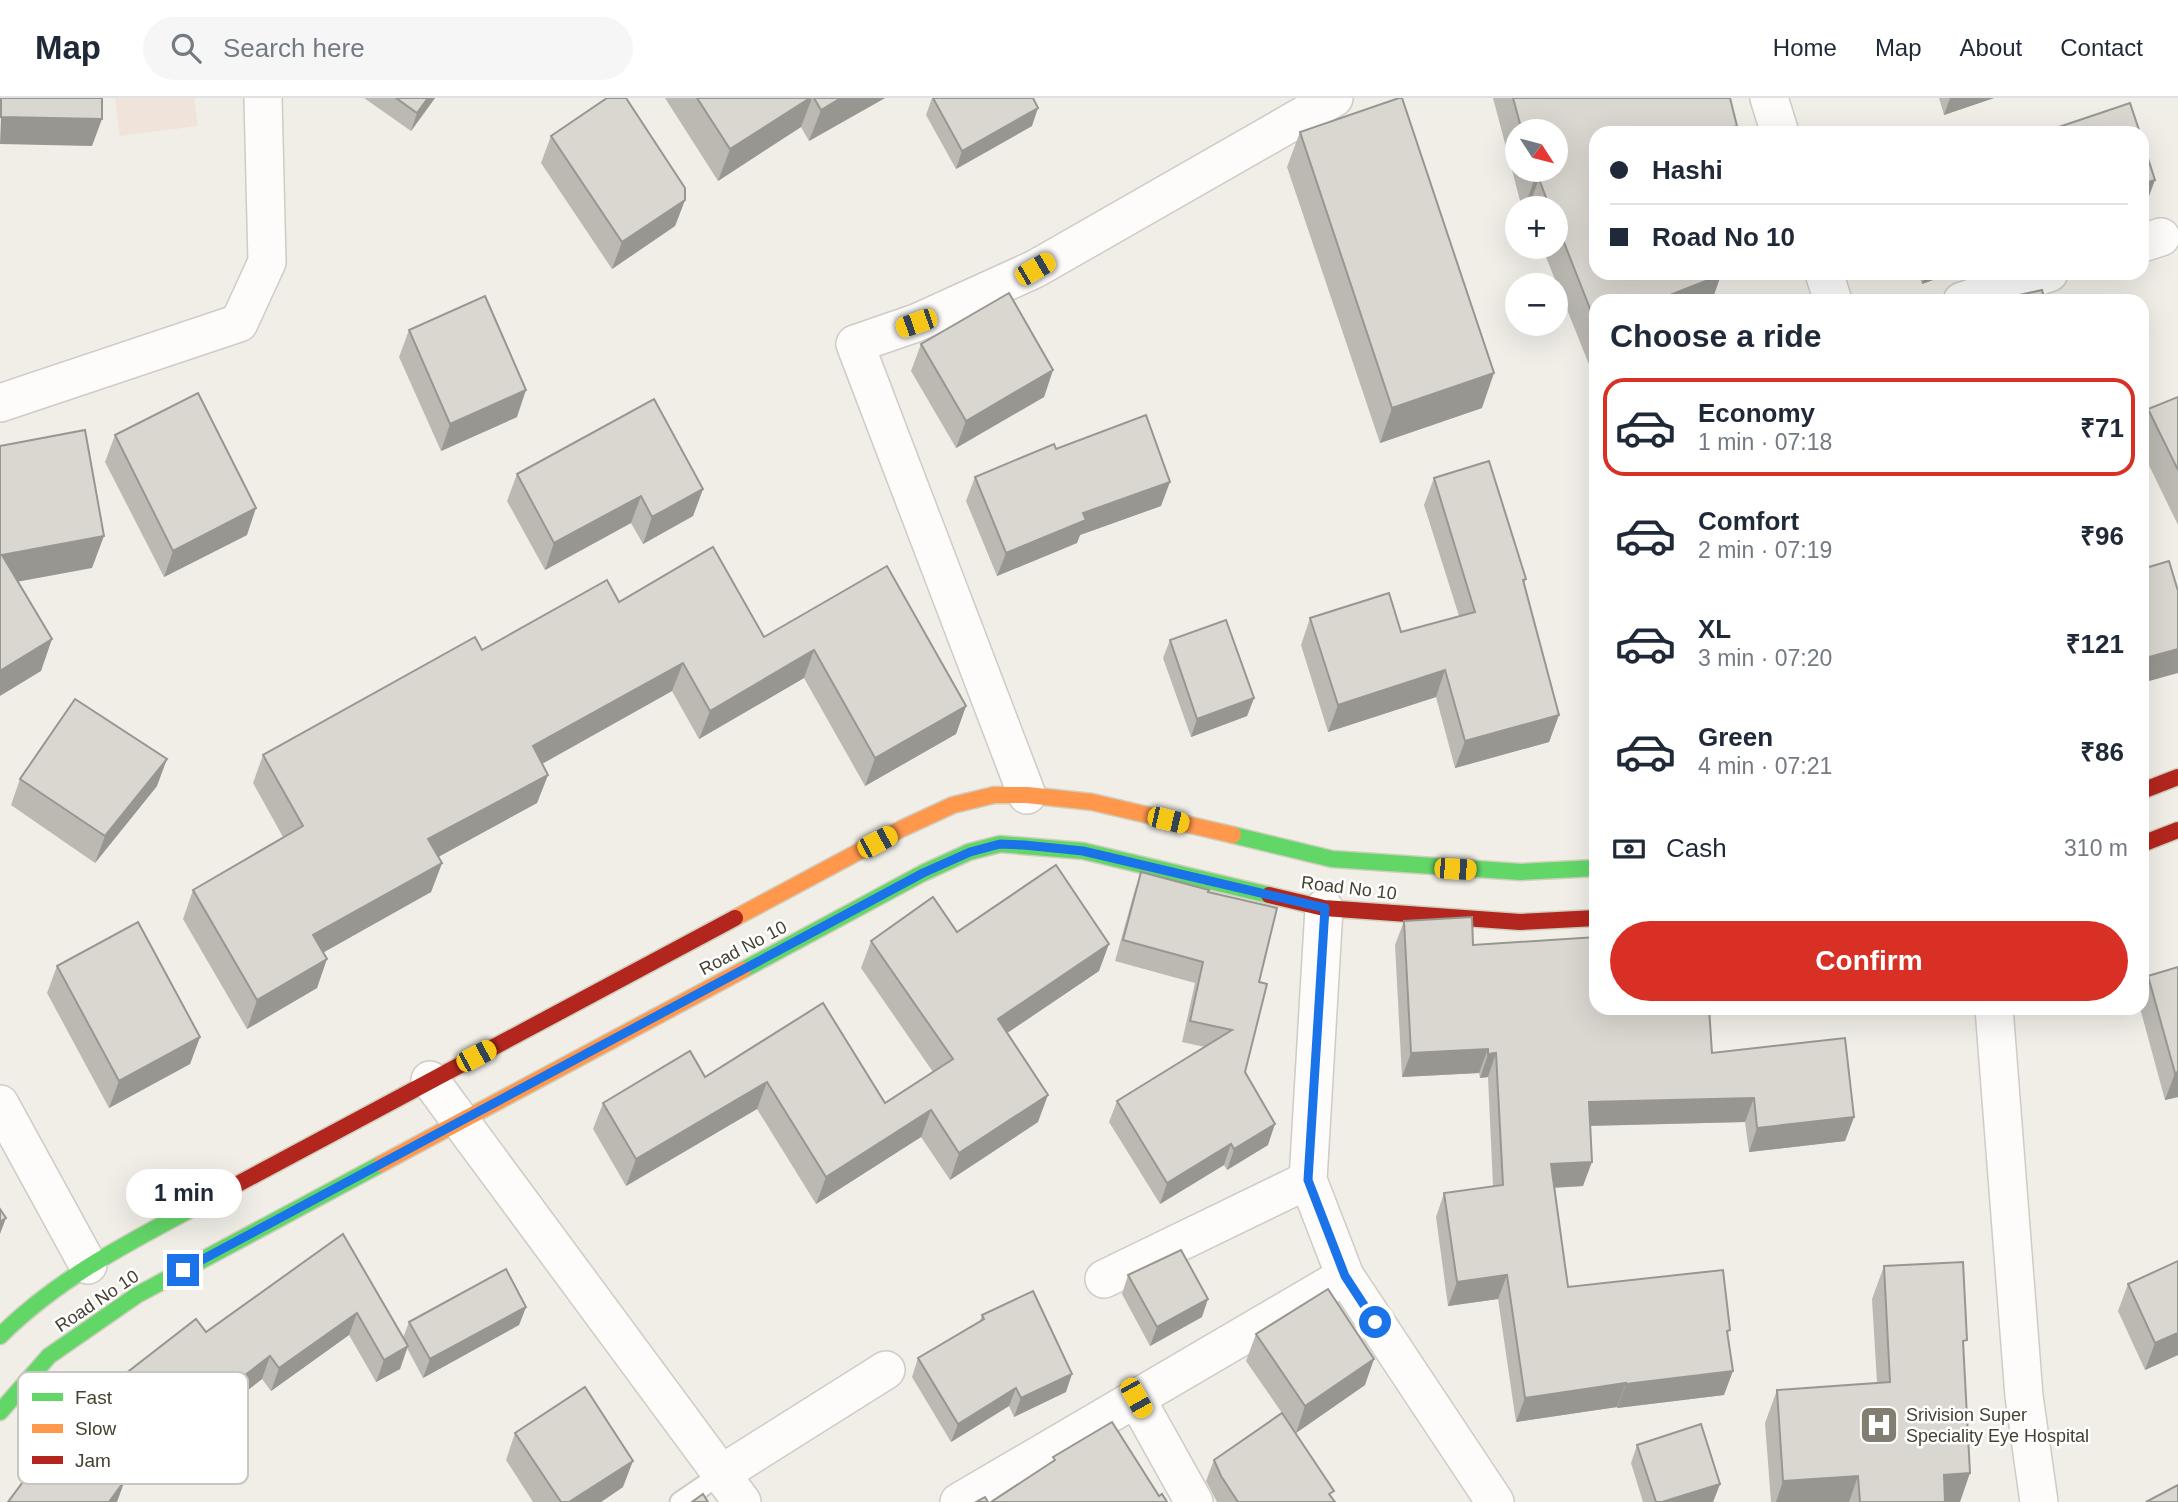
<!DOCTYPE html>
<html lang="en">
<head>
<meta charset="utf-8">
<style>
  :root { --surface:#fff; --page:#f6f6f7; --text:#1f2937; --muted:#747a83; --line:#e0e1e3; --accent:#d93025 }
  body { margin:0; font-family:Helvetica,sans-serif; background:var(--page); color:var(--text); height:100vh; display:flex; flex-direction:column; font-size:26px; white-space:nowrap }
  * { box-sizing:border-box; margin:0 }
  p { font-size:23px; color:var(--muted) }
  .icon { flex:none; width:38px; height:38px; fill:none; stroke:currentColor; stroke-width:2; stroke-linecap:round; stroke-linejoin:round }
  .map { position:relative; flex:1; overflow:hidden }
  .sheet { position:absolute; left:1589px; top:196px; width:560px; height:721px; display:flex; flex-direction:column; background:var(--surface); border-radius:21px; box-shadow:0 7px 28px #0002 }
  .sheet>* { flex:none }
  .banner { position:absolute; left:1589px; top:28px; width:560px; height:154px; border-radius:21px; box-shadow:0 7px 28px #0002; display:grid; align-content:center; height:154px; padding:0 21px; background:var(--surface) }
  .needle { width:46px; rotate:126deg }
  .fabs { position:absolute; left:1505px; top:21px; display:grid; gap:14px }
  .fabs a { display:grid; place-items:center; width:63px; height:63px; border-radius:50%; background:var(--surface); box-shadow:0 7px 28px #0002; font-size:35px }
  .end { position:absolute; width:32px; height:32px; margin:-16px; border:9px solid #1a73e8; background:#fff; box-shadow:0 0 0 4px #fff }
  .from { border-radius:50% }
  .bubble { position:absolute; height:49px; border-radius:24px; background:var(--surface); box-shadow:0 7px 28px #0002; font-size:23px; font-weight:800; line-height:49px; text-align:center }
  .car { position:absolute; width:21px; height:42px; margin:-21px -10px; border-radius:9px; box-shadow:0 0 5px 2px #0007; background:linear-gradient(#f5c518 24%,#345 0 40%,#f5c518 0 76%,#345 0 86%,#f5c518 0) }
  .banner b { display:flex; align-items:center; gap:24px; height:66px; font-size:26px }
  .banner b+b { border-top:2px solid var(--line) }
  .banner i { width:18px; height:18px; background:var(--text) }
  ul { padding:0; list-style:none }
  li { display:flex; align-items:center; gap:21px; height:98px; margin:0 14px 10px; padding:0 7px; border:4px solid transparent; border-radius:21px }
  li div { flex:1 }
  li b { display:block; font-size:26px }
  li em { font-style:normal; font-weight:800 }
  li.active { border-color:var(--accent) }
  li>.icon { width:63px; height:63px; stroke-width:1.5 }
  h2 { padding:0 21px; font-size:32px; line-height:84px }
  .pay { display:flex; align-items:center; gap:18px; height:77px; padding:0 21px; font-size:26px }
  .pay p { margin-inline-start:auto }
  .action { display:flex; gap:14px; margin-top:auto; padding:14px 21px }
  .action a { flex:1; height:80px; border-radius:42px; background:var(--accent); color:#fff; font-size:28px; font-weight:800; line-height:80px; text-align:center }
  header { display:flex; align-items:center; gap:42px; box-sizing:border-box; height:98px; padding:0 35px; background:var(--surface); border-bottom:2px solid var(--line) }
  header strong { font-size:33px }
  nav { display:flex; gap:38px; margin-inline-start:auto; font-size:24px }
  .search { width:490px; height:63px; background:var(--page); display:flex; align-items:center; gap:18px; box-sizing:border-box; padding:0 24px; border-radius:38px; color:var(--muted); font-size:26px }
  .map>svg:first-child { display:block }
</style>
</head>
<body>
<header>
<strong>Map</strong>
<div class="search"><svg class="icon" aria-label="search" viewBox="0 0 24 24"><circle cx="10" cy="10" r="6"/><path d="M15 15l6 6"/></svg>Search here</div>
<nav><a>Home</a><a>Map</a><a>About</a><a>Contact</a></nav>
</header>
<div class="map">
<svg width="2178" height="1404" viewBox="0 0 2178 1404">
  <rect width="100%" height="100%" fill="#f0eee7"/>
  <polygon fill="#f0e3da" points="115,0 194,0 198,28 120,38"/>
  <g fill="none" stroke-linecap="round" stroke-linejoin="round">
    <g stroke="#ceccc5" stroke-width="23">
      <polyline id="lane" points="680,1404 721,1376"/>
    </g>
    <g stroke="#ceccc5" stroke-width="40">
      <g id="street">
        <polyline points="1769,0 1780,35"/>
        <polyline points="2142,145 2161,139"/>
        <polyline points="1824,175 1833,203"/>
        <polyline points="1962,203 2049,175"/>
        <polyline points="0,305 239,225 267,164 263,0"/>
        <polyline points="1027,697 855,246 916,225 1035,171 1334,0"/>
        <polyline points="1324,810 1308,1082 1345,1178 1495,1404"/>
        <polyline points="1994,910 2024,1298 2039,1404"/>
        <polyline points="430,982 742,1404"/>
        <polyline points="0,1006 88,1167"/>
        <polyline points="1104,1181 1308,1082"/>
        <polyline points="1136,1300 1194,1404"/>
        <polyline points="721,1376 886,1272"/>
        <polyline points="959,1404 1345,1178"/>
      </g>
    </g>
    <g stroke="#d0cebd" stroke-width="19">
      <g id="fast">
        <polyline points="1233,737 1332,761 1521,774 1596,770"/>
        <polyline points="743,872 923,775 969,754 1000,746 1083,753 1269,797"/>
        <path d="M0 1238C67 1171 154 1132 236 1087"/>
        <polyline points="0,1314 49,1258 137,1197 381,1066"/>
      </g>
    </g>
    <g stroke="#d0cebd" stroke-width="19">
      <g id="slow">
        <polyline points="735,820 901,731 953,707 994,697 1027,697 1092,704 1233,737"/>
        <polyline points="381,1066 743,872"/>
      </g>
    </g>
    <g stroke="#d0cebd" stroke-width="19">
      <g id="jam">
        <polyline points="2142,693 2178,679"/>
        <polyline points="2142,746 2178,732"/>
        <polyline points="1269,797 1324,810 1520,824 1596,820"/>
        <polyline points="236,1087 735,820"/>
      </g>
    </g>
    <use href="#lane" stroke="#fdfcfb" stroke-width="19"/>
    <use href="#street" stroke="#fdfcfb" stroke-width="37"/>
    <use href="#fast" stroke="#63d668" stroke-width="16"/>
    <use href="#slow" stroke="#ff974d" stroke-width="16"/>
    <use href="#jam" stroke="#b3261e" stroke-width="16"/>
  </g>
  <g fill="#bbb9b2" fill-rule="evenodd">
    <polygon points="364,0 435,0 411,33"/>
    <polygon points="665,0 885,0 809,43 801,29 718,83"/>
    <polygon points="932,0 1033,0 1032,28 956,71 926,17"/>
    <path d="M1493 0H1730L1737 28 1735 35H1596V280L1592 274 1542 149H1556V110H1522ZM1517 33H1556V72H1517Z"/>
    <polygon points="1939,0 1994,0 1944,17"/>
    <polygon points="1300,34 1482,310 1380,345 1287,69"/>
    <polygon points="551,38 685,102 675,128 612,171 541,65"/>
    <polygon points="1918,175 1952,175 1922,186"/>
    <polygon points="409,232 517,319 441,353 399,259"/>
    <polygon points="921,246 1053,272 1044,299 956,350 911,273"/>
    <polygon points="2178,299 2178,427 2142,353 2142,328 2148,311"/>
    <polygon points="115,337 247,437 164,479 105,364"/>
    <polygon points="517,376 703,391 693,418 643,446 631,425 545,472 507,403"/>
    <polygon points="975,379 1161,408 1080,437 1077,445 997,478 966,403"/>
    <polygon points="1434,380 1526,481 1524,486 1559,617 1549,644 1455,670 1436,599 1328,634 1301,547 1310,520 1401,534 1459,518 1424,407"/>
    <polygon points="887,468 966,608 956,636 865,688 804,580 699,641 672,593 542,666 548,677 537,705 438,759 442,765 431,794 323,854 317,890 247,931 183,821 193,792 283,739 253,685 263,657 482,552 619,504 764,539"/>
    <polygon points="1170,542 1254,600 1247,618 1191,639 1163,560"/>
    <polygon points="20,681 157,688 95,765 11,707"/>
    <polygon points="1141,774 1208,794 1259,884 1245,974 1268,1047 1227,1072 1224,1067 1160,1106 1109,1024 1117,1003 1205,949 1182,944 1195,885 1115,863 1134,795"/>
    <polygon points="1404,823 1473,847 1854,1019 1845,1043 1749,1054 1745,1024 1590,1028 1583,1088 1555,1090 1568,1189 1728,1239 1724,1297 1617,1310 1617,1309 1516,1324 1498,1201 1448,1208 1436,1119 1444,1095 1493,1088 1488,979 1480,980 1479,975 1402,979 1395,847"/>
    <polygon points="957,834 1099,873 1007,935 1038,1024 950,1082 921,1039 816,1106 757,1011 626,1088 593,1031 603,1005 705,979 823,905 885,1005 933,974 861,870 871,843"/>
    <polygon points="57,868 200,939 190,966 109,1010 47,895"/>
    <polygon points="2178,869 2178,999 2165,1002 2140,910 2142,910 2142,894 2148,878"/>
    <polygon points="343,1136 403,1240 409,1224 526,1209 519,1227 423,1280 407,1250 400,1271 376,1284 349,1237 271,1293 262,1281 144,1372 99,1312 107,1290 206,1234"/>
    <polygon points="1884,1168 1963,1252 1960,1404 1771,1404 1765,1325 1777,1292 1877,1285 1872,1201"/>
    <polygon points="1128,1177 1202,1219 1150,1248 1122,1196"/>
    <polygon points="2128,1186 2178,1257 2145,1272 2118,1213"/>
    <polygon points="982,1217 1066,1294 1014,1319 1009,1308 951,1344 912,1279 918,1260 980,1223"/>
    <polygon points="1256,1236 1365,1287 1296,1335 1335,1404 1217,1404 1206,1383 1214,1362 1282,1315 1246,1263"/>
    <polygon points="515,1335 623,1389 601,1404 533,1404 506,1362"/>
    <polygon points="1637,1347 1720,1386 1713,1404 1643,1404 1631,1365"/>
  </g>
  <g fill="#989691">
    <polygon points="428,0 435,0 411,33 417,15"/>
    <polygon points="810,0 812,0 801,29 718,83 730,51"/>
    <polygon points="841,0 885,0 809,43 821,12"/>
    <polygon points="1950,0 1994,0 1944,17"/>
    <polygon points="1038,10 1032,28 956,71 962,53"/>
    <polygon points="1,19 102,21 92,48 0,46"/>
    <polygon points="1737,28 1735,35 1710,35"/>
    <polygon points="1539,81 1528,110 1524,110 1534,83"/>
    <polygon points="2155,82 2145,109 2142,110 2142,86"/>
    <polygon points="685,102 675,128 612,171 622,144"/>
    <polygon points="1926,175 1952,175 1922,186"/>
    <polygon points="1721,177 1712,203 1668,203 1670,197"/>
    <polygon points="1053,272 1044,299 956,350 966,323"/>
    <polygon points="1494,275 1482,310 1380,345 1392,310"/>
    <polygon points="526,292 517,319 441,353 450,326"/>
    <polygon points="1170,384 1161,408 1080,437 1077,445 997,478 1006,455 1083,415"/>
    <polygon points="703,391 693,418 643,446 652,419"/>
    <polygon points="641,398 631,425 545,472 554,445"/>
    <polygon points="256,410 247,437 164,479 173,453"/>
    <polygon points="104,438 92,470 0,487 2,457"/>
    <polygon points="52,541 41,573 0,598 0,573"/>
    <polygon points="2178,551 2178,575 2142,585 2142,561"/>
    <polygon points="814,552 804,580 699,641 710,613"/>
    <polygon points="683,565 672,593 522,677 533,648"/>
    <polygon points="1445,572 1436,599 1328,634 1338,607"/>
    <polygon points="1254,600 1247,618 1191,639 1197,621"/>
    <polygon points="966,608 956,636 865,688 875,660"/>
    <polygon points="1559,617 1549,644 1455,670 1465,643"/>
    <polygon points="167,661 157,688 95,765 105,738"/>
    <polygon points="548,677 537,705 418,770 428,741"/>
    <polygon points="442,765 431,794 303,866 313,837"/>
    <polygon points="1109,846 1099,873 988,948 998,921"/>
    <polygon points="327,861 317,890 247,931 257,902"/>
    <polygon points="1860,910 1943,910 1942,913 1858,914"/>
    <polygon points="200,939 190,966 109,1010 119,983"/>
    <polygon points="1488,951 1479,975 1402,979 1411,955"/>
    <polygon points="1496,955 1488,979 1480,980 1488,956"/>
    <polygon points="2178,974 2178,999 2165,1002 2175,975"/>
    <polygon points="767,984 757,1011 626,1088 636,1061"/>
    <polygon points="1048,997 1038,1024 950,1082 959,1055"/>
    <polygon points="1754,1000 1745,1024 1580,1028 1589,1004"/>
    <polygon points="931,1012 921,1039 816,1106 826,1079"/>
    <polygon points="1854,1019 1845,1043 1749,1054 1757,1030"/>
    <polygon points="1275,1026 1268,1047 1227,1072 1234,1051"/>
    <polygon points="1231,1046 1224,1067 1160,1106 1167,1085"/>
    <polygon points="1592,1064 1583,1088 1543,1090 1551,1066"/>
    <polygon points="6,1120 0,1136 0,1124"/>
    <polygon points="1507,1177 1498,1201 1448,1208 1457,1184"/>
    <polygon points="1208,1201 1202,1219 1150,1248 1157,1229"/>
    <polygon points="526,1209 519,1227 423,1280 430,1261"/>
    <polygon points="357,1215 349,1237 271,1293 279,1270"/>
    <polygon points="2178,1235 2178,1257 2145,1272 2155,1245"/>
    <polygon points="408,1248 400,1271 376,1284 384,1262"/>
    <polygon points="270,1258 262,1281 144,1372 152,1349"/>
    <polygon points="1374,1261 1365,1287 1296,1335 1305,1308"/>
    <polygon points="1733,1273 1724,1297 1617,1310 1626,1286"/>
    <polygon points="1072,1276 1066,1294 1014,1319 1021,1300"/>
    <polygon points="1626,1285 1617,1309 1516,1324 1525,1300"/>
    <polygon points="1016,1290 1009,1308 951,1344 958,1326"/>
    <polygon points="633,1363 623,1389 601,1404 569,1404"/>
    <polygon points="1970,1375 1960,1404 1934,1404 1944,1377"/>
    <polygon points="1858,1378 1849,1404 1776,1404 1783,1383"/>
    <polygon points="125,1382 117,1404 109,1404"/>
    <polygon points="1720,1386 1713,1404 1662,1404"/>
  </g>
  <g fill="#d9d7cf" stroke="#989691" stroke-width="2">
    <polygon points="1,0 102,0 102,21 1,19"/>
    <polygon points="396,0 428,0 417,15"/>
    <polygon points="607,0 626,0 685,90 685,102 622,144 551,38"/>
    <polygon points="697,0 810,0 730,51"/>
    <polygon points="814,0 841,0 821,12"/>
    <polygon points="933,0 1033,0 1038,10 962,53"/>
    <polygon points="1399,0 1402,0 1494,275 1392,310 1300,34"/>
    <polygon points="1513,0 1730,0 1737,28 1710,35 1596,35 1596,175 1721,175 1721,177 1670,197 1674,203 1596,203 1596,226 1556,124 1556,110 1550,110 1539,81 1534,83 1532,72 1556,72 1556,33 1522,33"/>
    <polygon points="2130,5 2140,35 2041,35"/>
    <polygon points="2142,42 2155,82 2142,86"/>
    <polygon points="2042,192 2045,203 1992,203"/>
    <polygon points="1009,195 1053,272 966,323 921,246"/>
    <polygon points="485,198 526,292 450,326 409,232"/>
    <polygon points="198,295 256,410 173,453 115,337"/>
    <polygon points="2178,299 2178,372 2148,311"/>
    <polygon points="654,301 703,391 652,419 641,398 554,445 517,376"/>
    <polygon points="1146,317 1170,384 1083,415 1086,422 1006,455 975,379 1054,346 1056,351"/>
    <polygon points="85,332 104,438 2,457 52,541 0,573 0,348"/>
    <polygon points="1489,363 1526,481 1523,482 1559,617 1465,643 1445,572 1338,607 1310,520 1389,495 1401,534 1475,514 1434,380"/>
    <polygon points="713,449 764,539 887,468 966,608 875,660 814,552 710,613 683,565 533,648 548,677 428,741 442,765 313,837 327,861 257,902 193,792 303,728 263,657 475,539 482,552 607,482 619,504"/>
    <polygon points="2169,463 2178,493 2178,551 2142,561 2142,471"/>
    <polygon points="1226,522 1254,600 1197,621 1170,542"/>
    <polygon points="75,601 167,661 105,738 20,681"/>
    <polygon points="1056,767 1109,846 998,921 1048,997 959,1055 931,1012 826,1079 767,984 636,1061 603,1005 690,953 705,979 823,905 885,1005 953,961 871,843 933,799 957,834"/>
    <polygon points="1141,774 1209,792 1208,794 1277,810 1259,884 1267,886 1245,974 1275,1026 1234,1051 1231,1046 1167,1085 1117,1003 1232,932 1190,923 1203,864 1123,842"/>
    <polygon points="1472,819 1473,847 1596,839 1596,910 1709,910 1712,955 1845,940 1854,1019 1757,1030 1754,1000 1589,1004 1592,1064 1551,1066 1568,1189 1723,1172 1730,1232 1727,1233 1733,1273 1626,1286 1626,1285 1525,1300 1507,1177 1457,1184 1444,1095 1503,1087 1496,955 1488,956 1488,951 1411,955 1404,823"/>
    <polygon points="138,824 200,939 119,983 57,868"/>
    <polygon points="2178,869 2178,974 2175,975 2148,878"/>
    <polygon points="0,1111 6,1120 0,1124"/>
    <polygon points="343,1136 408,1248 384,1262 357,1215 279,1270 270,1258 152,1349 107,1290 196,1221 206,1234"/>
    <polygon points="1181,1152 1208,1201 1157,1229 1128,1177"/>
    <polygon points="2178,1163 2178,1235 2155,1245 2128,1186"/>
    <polygon points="1963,1164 1967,1242 1963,1243 1970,1375 1944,1377 1945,1404 1860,1404 1858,1378 1783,1383 1777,1292 1890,1284 1884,1168"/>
    <polygon points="506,1171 526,1209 430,1261 409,1224"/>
    <polygon points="1328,1191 1374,1261 1305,1308 1256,1236"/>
    <polygon points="1033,1193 1072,1276 1021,1300 1016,1290 958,1326 918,1260 984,1221 982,1217"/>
    <polygon points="585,1289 633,1363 569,1404 561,1404 515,1335"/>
    <polygon points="1282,1315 1334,1393 1329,1396 1335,1404 1238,1404 1221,1378 1214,1362"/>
    <polygon points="1112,1324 1159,1398 1162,1396 1167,1404 991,1404 1055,1362 1053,1359"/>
    <polygon points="1701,1326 1720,1386 1662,1404 1656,1404 1637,1347"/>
    <polygon points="60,1334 125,1382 109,1404 8,1404"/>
    <polygon points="2178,1387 2178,1404 2146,1404"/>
    <polygon points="703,1396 708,1404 692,1404"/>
    <polygon points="985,1399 988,1404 976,1404"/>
  </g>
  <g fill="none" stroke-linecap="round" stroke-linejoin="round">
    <polyline stroke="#1a73e8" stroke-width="9" points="183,1172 923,775 970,754 1000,746 1024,747 1083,753 1325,810 1308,1082 1345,1178 1375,1224"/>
  </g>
  <defs>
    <g id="hospital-square" transform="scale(2.0125)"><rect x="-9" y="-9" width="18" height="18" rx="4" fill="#827e71" stroke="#fff"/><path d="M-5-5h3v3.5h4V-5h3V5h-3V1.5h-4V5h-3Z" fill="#fff"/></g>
  </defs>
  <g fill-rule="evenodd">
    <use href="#hospital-square" x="1879" y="1327"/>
  </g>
  <g text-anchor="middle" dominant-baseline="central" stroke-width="5" stroke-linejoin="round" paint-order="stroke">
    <g font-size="18" fill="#464232" stroke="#fff">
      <text transform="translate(1349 790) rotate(7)">Road No 10</text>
      <text transform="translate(743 850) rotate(-28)">Road No 10</text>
      <text transform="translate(97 1203) rotate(-34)">Road No 10</text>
    </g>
    <g font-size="18" fill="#464232" stroke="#fff" text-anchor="start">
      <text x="1906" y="1317">Srivision Super<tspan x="1906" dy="21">Speciality Eye Hospital</tspan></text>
    </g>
  </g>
  <rect x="18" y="1274" width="230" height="112" rx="10" fill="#fff" stroke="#c8c6c2" stroke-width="2"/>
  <rect x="32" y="1295" width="31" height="8" fill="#63d668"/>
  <rect x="32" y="1326" width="31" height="9" fill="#ff974d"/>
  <rect x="32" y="1358" width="31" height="8" fill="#b3261e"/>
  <g font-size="19" fill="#464232">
    <text x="75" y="1306">Fast</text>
    <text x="75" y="1337">Slow</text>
    <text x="75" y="1369">Jam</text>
  </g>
</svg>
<div class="fabs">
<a><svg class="needle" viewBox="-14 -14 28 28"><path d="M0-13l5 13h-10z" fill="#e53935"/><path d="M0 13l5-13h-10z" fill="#747a83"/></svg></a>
<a>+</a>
<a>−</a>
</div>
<i class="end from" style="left:1375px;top:1224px"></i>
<i class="end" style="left:183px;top:1172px"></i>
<div class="bubble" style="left:126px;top:1071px;width:116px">1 min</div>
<i class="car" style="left:1035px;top:171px;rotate:60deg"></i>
<i class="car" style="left:916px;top:225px;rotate:251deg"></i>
<i class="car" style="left:1168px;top:722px;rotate:103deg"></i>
<i class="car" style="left:877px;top:744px;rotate:62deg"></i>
<i class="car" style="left:1455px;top:771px;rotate:93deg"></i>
<i class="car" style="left:476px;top:958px;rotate:62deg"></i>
<i class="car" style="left:1136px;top:1300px;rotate:151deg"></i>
<div class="banner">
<b><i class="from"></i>Hashi</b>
<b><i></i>Road No 10</b>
</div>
<section class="sheet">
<h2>Choose a ride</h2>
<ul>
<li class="active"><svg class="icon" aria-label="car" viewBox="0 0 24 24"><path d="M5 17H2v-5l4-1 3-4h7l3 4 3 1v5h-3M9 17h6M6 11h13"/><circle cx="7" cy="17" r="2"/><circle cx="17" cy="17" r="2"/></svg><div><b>Economy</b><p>1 min · 07:18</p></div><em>₹71</em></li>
<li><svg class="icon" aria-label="car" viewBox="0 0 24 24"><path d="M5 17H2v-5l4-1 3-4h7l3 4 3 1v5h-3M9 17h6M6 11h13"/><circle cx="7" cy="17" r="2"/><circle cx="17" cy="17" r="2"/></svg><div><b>Comfort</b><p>2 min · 07:19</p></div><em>₹96</em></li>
<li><svg class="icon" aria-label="car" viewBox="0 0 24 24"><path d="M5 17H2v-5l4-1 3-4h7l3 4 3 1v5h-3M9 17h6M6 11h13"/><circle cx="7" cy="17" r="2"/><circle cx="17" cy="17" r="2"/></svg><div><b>XL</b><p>3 min · 07:20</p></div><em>₹121</em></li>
<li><svg class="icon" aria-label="car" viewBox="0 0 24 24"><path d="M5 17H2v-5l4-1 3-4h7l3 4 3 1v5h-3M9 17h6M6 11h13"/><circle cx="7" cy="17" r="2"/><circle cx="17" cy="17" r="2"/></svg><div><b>Green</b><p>4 min · 07:21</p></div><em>₹86</em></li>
</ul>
<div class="pay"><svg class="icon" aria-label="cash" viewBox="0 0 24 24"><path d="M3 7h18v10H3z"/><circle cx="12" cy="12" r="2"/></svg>Cash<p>310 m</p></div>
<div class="action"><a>Confirm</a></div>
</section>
</div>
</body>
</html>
